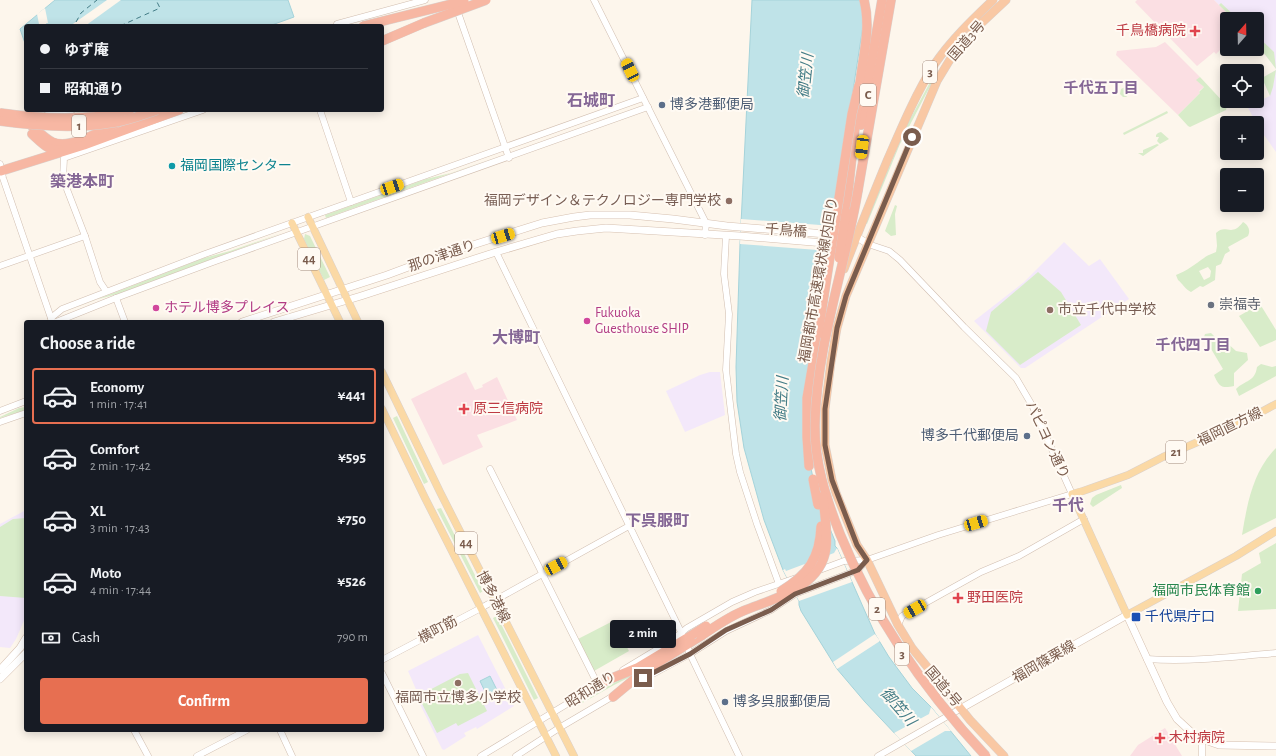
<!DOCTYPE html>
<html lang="en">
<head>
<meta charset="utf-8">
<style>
  :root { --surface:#171b24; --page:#242831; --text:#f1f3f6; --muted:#9ea1a6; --line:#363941; --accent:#e76f51 }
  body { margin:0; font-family:"Alegreya Sans","Noto Sans JP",sans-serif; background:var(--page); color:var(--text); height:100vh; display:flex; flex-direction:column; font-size:15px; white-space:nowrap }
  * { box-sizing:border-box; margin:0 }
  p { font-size:13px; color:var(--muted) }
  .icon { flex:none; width:22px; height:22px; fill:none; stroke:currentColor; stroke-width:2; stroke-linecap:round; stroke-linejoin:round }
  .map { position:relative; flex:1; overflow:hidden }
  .panel { position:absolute; left:24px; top:320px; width:360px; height:412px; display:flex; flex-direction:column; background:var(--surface); border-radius:4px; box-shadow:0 2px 10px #0003 }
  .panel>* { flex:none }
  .banner { position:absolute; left:24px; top:24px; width:360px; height:88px; border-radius:4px; box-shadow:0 2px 10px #0003; display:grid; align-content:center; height:88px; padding:0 16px; background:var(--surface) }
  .needle { width:26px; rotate:20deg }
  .tools { position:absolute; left:1220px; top:12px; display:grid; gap:8px }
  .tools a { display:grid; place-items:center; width:44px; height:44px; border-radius:4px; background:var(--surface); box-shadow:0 2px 10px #0003; font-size:20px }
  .end { position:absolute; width:18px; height:18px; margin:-9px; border:5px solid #7a5c4d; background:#fff; box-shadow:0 0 0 2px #fff }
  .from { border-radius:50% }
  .bubble { position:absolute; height:28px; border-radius:4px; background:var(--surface); box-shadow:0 2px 10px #0003; font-size:13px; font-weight:700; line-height:28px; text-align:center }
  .car { position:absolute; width:12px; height:24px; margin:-12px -6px; border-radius:5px; box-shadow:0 0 3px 1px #0007; background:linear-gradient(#f5c518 24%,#345 0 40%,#f5c518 0 76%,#345 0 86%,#f5c518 0) }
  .banner b { display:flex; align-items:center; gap:14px; height:38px; font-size:15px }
  .banner b+b { border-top:1px solid var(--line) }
  .banner i { width:10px; height:10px; background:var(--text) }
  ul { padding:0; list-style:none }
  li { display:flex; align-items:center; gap:12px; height:56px; margin:0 8px 6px; padding:0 8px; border:2px solid transparent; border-radius:4px }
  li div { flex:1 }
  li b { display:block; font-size:15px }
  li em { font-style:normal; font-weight:700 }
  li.selected { border-color:var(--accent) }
  li>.icon { width:36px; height:36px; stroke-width:1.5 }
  h2 { padding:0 16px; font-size:18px; line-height:48px }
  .pay { display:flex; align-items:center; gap:10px; height:44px; padding:0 16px; font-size:15px }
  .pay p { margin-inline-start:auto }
  .button { display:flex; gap:8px; margin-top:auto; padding:8px 16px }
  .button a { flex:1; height:46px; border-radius:4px; background:var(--accent); color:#fff; font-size:16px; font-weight:700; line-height:46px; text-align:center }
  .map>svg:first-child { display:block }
</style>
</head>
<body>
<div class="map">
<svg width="1276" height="756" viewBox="0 0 1276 756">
  <rect width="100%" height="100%" fill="#fdf6ec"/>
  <g fill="#f3e8fa">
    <polygon points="1214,0 1276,0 1276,69 1257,44 1257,19 1233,19"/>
    <polygon points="1276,70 1276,152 1259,128 1247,106 1270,96 1262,78"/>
    <polygon points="1064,242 1089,266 1100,259 1129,299 1025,368 1021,368 974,321 1024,282"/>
    <polygon points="710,372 720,372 725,415 685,432 666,391 700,375"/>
    <polygon points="26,510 26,616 16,639 10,648 0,647 0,524"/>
    <polygon points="478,635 514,706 477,729 476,727 464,733 466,736 444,750 442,749 416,696 418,694 408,671"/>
  </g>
  <g fill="#fbdfe3">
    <polygon points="1137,0 1214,0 1233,19 1227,19 1227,43 1216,54 1214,52 1197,66 1135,2"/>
    <polygon points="1165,42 1200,77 1197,80 1204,87 1199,91 1200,93 1178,115 1116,55 1117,51 1156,47"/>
    <polygon points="466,372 475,390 483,387 482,385 497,377 517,420 477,435 483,447 443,465 411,399"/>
    <polygon points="1165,728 1182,756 1130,756 1138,745"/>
  </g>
  <g fill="#d8ecc9" fill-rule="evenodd">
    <polygon points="1221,3 1238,19 1233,19 1219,5"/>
    <polygon points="1257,36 1274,52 1276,69 1257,44"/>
    <polygon points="1276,70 1273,87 1270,96 1262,78"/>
    <polygon points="935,73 937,73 900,144 867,224 865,223 908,123"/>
    <polygon points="1200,77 1227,106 1226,110 1190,127 1188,126 1178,115 1200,93 1199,92 1204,87 1196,80"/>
    <polygon points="1125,87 1130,92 1130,94 1126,97 1123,97 1120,94 1121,89"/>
    <polygon points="1167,111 1168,113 1124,135 1123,133"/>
    <polygon points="1161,132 1169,139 1160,144 1157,141 1159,137 1156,137 1156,135 1158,133"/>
    <polygon points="1157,144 1159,145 1143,156 1138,153 1143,153 1143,150"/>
    <polygon points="491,159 326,218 325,215 426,179 451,173"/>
    <polygon points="895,205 897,206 895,214 896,235 891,236 885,231"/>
    <path d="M1243 222C1248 225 1251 230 1248 236L1228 247 1230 251 1225 254 1221 264 1216 266 1215 280 1203 287 1200 286 1191 292C1185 289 1183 284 1178 280L1176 275C1187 271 1195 264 1204 258 1207 255 1212 254 1216 252L1217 246 1216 233C1226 223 1231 238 1243 222ZM1208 267 1211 271 1210 277 1204 280 1199 271Z"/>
    <polygon points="282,233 121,293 95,300 67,311 204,258 230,251"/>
    <polygon points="305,234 310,236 330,277 324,280 304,239"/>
    <polygon points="1038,272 1061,292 1081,325 1020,365 986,331 991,312"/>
    <polygon points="1260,304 1276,330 1276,340 1260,347 1239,316"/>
    <path d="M1211 333 1219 341H1225L1236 351 1247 353 1248 360 1234 373V386C1221 389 1219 386 1214 375L1223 369 1204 337 1205 334Z"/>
    <path d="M1261 364 1272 367 1276 366V376L1239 396 1236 389C1245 380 1255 382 1257 367Z"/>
    <polygon points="26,407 26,410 0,418 0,417 19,408"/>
    <polygon points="397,416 428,482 424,484 393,418"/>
    <path d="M1276 448V518L1242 535C1247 504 1253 471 1276 448Z"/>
    <polygon points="1121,485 1122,488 1093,507 1090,504 1092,498 1096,495"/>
    <polygon points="441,508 483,591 480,593 437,509"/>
    <polygon points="26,518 26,598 0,596 0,527 13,519"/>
    <polygon points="1276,543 1276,609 1238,611 1242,574 1261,563 1259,553"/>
    <polygon points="497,616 538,698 534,700 493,618"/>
    <polygon points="613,621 629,651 594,671 578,639"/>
    <path d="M635 672 636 674 614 685 577 706 575 704C595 692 615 683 635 672Z"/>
    <polygon points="468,673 487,711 458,726 456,723 437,733 418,696 460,674"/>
  </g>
  <g fill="#bfe3e8" stroke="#a5d3da">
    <polygon points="55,0 288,0 294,17 269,26 26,26 26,46 20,29"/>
    <polygon points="752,0 867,0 813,349 808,454 817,497 835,541 835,546 837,548 875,634 889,657 912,688 931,707 971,756 916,756 865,702 837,669 801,611 799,605 799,601 783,570 764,520 744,448 737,402 736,367 740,244"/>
    <polygon points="490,676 499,694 489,700 480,681"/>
  </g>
  <g fill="#fdf6ec">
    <polygon points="107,0 121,0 85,26 70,26"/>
    <polygon points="45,8 48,23 46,23 47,26 42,26 42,24 39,24 37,14"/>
    <polygon points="741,219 833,226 831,251 740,244"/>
    <polygon points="837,548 852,582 799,601 783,570 785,569 786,571 834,553"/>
    <polygon points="875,634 880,641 837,669 833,662"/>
    <polygon points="931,707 951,731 945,731 911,751 894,733 929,714"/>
  </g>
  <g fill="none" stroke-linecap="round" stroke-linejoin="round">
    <g stroke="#437c86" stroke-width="1" stroke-dasharray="5 4" stroke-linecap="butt">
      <polyline points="76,22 81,13 97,0"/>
      <polyline points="120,26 160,8 156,0"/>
    </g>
    <g stroke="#d1beb0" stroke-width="7">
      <g id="tertiary">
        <polyline points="594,0 706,223 705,235"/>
        <polyline points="456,7 509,158"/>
        <polyline points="337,24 425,0"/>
        <polyline points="320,110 351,202"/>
        <polyline points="47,115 72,110"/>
        <polyline points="0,164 3,178 52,321"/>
        <polyline points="726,236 724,274 729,314 726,370 736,454 740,472 757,524 779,584"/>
        <polyline points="496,252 681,632 690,654 739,756"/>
        <polyline points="0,266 85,236"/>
        <polyline points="106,291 100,282 85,236 63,179 64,158 203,110"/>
        <polyline points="116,298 125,322"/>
        <polyline points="51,318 62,309 205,254 643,98"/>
        <polyline points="56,322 116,298 213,262 648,107"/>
        <polyline points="0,411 26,401"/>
        <polyline points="0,422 26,413"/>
        <polyline points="490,469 598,685"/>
        <polyline points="817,571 844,561 867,560 938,535 1072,494 1033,407 1016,378 964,327 900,260 889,251 868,244"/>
        <polyline points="898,625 902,616 981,572 1019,556 1084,519"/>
        <path d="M1147 659C1190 662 1233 657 1276 653"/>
        <polyline points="382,660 481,608 629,526"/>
        <polyline points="623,670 671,641 687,628 732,602 755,592 796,578"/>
        <polyline points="382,673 423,756"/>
        <polyline points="634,684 690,654 726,631 771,610 795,594 858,570 867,560"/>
        <polyline points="134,730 148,756"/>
        <polyline points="280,730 292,756"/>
        <polyline points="1202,739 1202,756"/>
        <polyline points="197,756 247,730"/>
        <polyline points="481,756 608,679"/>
        <polyline points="516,756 559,728 615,695"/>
        <polyline points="878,756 960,709"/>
      </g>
    </g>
    <g stroke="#d6c0b0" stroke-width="8">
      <g id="secondary">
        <polyline points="852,236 857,237 868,244"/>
        <polyline points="242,322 387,275 438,256 542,223 574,217 590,215 630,215 673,219 727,226 838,235"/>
        <polyline points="274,322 361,296 496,252 557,234 577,231 606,228 740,236 836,244"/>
        <polyline points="0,670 20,648 26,638"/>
        <polyline points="0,679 26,653"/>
        <polyline points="960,709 1127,615 1167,702 1177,719 1190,731 1202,739 1219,745 1276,746"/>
      </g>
    </g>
    <g stroke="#dad1cd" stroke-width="8">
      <g id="primary">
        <polyline points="308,217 358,322"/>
        <polyline points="292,223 340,322"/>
        <polyline points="382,372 440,492 574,756"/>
        <polyline points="1276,404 1237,425 1163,457 1128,475 1083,491 1072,494 1127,615 1236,556 1276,531"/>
        <polyline points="382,409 425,498 556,756"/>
      </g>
    </g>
    <g stroke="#dad1cd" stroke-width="9">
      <g id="trunk">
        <path d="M844 269C858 233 872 197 887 161 901 129 915 95 934 65 951 40 972 20 993 0"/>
        <polyline points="1004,756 970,720 912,648 898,625 867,560 857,545 836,493 832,480 825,445 825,409 831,362 837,328 846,296 937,81 954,53 974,30 1006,0"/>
      </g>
    </g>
    <g stroke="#dad1cd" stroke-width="10">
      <g id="motorway">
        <polyline points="382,41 424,23"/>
        <path d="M859 93C861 62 872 31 864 0"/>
        <path d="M25 121C35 127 41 136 52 142 71 150 100 131 117 123"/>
        <polyline points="861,125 882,0"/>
        <path d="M32 134C41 142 50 153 63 150"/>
        <polyline points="1,171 84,145 179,110"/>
        <polyline points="858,190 891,0"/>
        <polyline points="846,212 857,108"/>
        <polyline points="809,466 807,437 807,398 818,334"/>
        <polyline points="605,681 637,668 692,635"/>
        <polyline points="613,697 643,672 701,636"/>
      </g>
    </g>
    <use href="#tertiary" stroke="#fff" stroke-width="6"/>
    <use href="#secondary" stroke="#fff" stroke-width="7"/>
    <use href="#primary" stroke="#fbd9a5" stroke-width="7"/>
    <use href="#trunk" stroke="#f9c8a4" stroke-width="8"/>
    <use href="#motorway" stroke="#f7b7a3" stroke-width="9"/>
    <g stroke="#dad1cd" stroke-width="10" stroke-linecap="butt">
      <g id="motorway-bridge">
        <polyline points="424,23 486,0"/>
        <polyline points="363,26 464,1"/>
        <path d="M0 113C42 119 88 122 130 110"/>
        <path d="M0 121C36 126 73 129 110 123 126 121 142 115 157 110"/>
        <path d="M858 190C845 268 817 343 815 423 814 462 826 498 840 534 874 617 925 691 986 756"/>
        <polyline points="839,258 846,212"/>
        <polyline points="818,334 852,114 859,85"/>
        <polyline points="813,479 818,505"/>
        <path d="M781 591C808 575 820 558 821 526"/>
        <polyline points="692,635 706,626"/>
        <path d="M701 636C714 627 729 617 743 611 775 598 821 588 826 548 828 531 824 512 823 496"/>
      </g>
    </g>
    <use href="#motorway-bridge" stroke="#f7b7a3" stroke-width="9"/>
  </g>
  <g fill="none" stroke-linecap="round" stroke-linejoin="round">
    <polyline stroke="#7a5c4d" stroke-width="5" points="643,678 690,654 726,630 771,610 795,594 858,570 867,560 857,545 832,480 825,445 825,409 837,328 846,296 912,137"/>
  </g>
  <g fill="#e0444e" stroke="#fffaf3" stroke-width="1.5">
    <path d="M1193 25h4v4h4v4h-4v4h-4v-4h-4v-4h4z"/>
    <path d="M462 403h4v4h4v4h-4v4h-4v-4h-4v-4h4z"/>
    <path d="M956 592h4v4h4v4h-4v4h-4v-4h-4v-4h4z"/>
    <path d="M1158 732h4v4h4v4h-4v4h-4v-4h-4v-4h4z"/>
  </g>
  <g fill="#5c6f8a" stroke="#fffaf3" stroke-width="1.5">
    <circle cx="662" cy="105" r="4"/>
    <circle cx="1027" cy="436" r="4"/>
    <circle cx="725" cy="702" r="4"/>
  </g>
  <circle fill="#0f9aa8" stroke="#fffaf3" stroke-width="1.5" cx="172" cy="166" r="4"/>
  <g fill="#8d6e63" stroke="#fffaf3" stroke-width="1.5">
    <circle cx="729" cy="201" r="4"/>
    <circle cx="1050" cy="310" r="4"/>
    <circle cx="458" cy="683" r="4"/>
  </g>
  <circle fill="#6b7280" stroke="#fffaf3" stroke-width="1.5" cx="1211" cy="305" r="4"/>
  <g fill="#d1479c" stroke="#fffaf3" stroke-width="1.5">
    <circle cx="156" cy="308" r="4"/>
    <circle cx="587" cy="321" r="4"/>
  </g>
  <circle fill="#2e9e5b" stroke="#fffaf3" stroke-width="1.5" cx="1258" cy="591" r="4"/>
  <rect fill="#1a4fb4" stroke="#fffaf3" stroke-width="1.5" x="1131" y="612" width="10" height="10" rx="2"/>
  <g text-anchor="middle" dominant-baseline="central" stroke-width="4" stroke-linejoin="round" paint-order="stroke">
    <g fill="#fffaf3" stroke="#a28b7f" stroke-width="1">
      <rect x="923" y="61" width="14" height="22" rx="3"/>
      <rect x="860" y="84" width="16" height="22" rx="3"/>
      <rect x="72" y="115" width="14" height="22" rx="3"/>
      <rect x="298" y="248" width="22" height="22" rx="3"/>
      <rect x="1166" y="441" width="20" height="22" rx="3"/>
      <rect x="455" y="532" width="22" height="22" rx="3"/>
      <rect x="869" y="598" width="16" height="22" rx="3"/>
      <rect x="895" y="643" width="14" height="22" rx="3"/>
    </g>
    <g font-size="13" font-weight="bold" fill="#7a5c4d">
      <text x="930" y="72">3</text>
      <text x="868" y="95">C</text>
      <text x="79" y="126">1</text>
      <text x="309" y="259">44</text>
      <text x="1176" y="452">21</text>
      <text x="466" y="543">44</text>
      <text x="877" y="609">2</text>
      <text x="902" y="654">3</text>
    </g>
    <g font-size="14" fill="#be3a42" stroke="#fffaf3" text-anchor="start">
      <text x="1186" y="31" text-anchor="end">千鳥橋病院</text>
      <text x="473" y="409">原三信病院</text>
      <text x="967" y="598">野田医院</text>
      <text x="1169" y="738">木村病院</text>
    </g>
    <g font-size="14" fill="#7a5c4d" stroke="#fffaf3">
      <text transform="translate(967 41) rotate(-49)">国道3号</text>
      <text transform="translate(786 231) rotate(5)">千鳥橋</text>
      <text transform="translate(442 256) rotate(-19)">那の津通り</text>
      <text transform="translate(819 280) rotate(-80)">福岡都市高速環状線内回り</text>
      <text transform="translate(1230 427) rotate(-26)">福岡直方線</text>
      <text transform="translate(1047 440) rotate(65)">パピヨン通り</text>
      <text transform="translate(493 597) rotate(63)">博多港線</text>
      <text transform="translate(438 630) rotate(-28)">横町筋</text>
      <text transform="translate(1044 662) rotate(-30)">福岡篠栗線</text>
      <text transform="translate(943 687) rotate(50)">国道3号</text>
      <text transform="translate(591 690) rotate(-32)">昭和通り</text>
    </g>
    <g font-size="14" fill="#4e5e75" stroke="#fffaf3" text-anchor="start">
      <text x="670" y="105">博多港郵便局</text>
      <text x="1019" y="436" text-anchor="end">博多千代郵便局</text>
      <text x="733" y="702">博多呉服郵便局</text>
    </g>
    <g font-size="14" fill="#0d838f" stroke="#fffaf3" text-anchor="start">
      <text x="180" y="166">福岡国際センター</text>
    </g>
    <g font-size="14" fill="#785e54" stroke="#fffaf3" text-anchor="end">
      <text x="721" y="201">福岡デザイン＆テクノロジー専門学校</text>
      <text x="1058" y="310" text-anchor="start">市立千代中学校</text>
      <text x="458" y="698" text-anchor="middle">福岡市立博多小学校</text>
    </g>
    <g font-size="14" fill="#5b616d" stroke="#fffaf3" text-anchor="start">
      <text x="1219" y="305">崇福寺</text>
    </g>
    <g font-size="14" fill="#b23c85" stroke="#fffaf3" text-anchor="start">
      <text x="164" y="308">ホテル博多プレイス</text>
      <text x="595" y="313">Fukuoka<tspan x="595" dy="16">Guesthouse SHIP</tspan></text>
    </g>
    <g font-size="14" fill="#27864d" stroke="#fffaf3" text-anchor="end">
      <text x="1250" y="591">福岡市民体育館</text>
    </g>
    <g font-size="14" fill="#164399" stroke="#fffaf3" text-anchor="start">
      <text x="1145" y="617">千代県庁口</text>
    </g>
    <g font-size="15" font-style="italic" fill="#437c86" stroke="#fffaf3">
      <text transform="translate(806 76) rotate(-84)">御笠川</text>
      <text transform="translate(782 399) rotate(-87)">御笠川</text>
      <text transform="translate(898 707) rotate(49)">御笠川</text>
    </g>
    <g font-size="15" font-weight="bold" fill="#846695" stroke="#fffaf3">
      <text x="1101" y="88">千代五丁目</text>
      <text x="1193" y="345">千代四丁目</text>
    </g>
    <g font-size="16" font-weight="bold" fill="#846695" stroke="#fffaf3">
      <text x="591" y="101">石城町</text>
      <text x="82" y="182">築港本町</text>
      <text x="516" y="338">大博町</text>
      <text x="1068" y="506">千代</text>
      <text x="657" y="521">下呉服町</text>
    </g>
  </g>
</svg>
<div class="tools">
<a><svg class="needle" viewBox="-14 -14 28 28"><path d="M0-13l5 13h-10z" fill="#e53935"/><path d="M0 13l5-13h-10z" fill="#9ea1a6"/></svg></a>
<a><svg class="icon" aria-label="locate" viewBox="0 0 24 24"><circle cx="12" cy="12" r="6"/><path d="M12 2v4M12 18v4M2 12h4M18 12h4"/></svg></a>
<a>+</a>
<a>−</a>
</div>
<i class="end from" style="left:912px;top:137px"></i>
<i class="end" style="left:643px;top:678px"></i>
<div class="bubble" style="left:610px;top:620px;width:66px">2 min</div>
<i class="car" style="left:630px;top:70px;rotate:334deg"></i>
<i class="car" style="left:862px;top:147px;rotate:187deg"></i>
<i class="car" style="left:392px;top:187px;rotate:71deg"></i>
<i class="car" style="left:503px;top:236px;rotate:73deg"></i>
<i class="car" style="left:976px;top:523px;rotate:73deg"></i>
<i class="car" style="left:556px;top:566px;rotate:62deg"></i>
<i class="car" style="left:915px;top:609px;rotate:240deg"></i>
<div class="banner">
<b><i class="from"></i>ゆず庵</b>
<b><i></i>昭和通り</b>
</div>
<section class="panel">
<h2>Choose a ride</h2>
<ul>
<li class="selected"><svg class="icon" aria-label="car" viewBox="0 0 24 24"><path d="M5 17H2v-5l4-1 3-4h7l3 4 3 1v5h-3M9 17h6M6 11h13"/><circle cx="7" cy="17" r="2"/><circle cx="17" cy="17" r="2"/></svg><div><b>Economy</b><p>1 min · 17:41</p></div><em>¥441</em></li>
<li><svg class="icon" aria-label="car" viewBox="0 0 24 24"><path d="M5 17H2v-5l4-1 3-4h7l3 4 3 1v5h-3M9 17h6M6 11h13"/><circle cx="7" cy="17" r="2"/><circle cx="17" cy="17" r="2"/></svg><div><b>Comfort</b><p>2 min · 17:42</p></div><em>¥595</em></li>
<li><svg class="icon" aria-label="car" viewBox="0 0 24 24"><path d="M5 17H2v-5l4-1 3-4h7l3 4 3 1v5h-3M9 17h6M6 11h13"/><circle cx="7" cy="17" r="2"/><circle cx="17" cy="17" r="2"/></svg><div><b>XL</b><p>3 min · 17:43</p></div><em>¥750</em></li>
<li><svg class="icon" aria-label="car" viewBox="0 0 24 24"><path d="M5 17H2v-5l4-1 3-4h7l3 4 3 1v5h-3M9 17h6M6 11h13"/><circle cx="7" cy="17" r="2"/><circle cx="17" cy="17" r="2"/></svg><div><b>Moto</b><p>4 min · 17:44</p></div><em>¥526</em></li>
</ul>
<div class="pay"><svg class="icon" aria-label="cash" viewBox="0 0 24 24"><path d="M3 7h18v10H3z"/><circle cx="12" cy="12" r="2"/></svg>Cash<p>790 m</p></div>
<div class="button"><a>Confirm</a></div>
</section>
</div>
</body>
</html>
